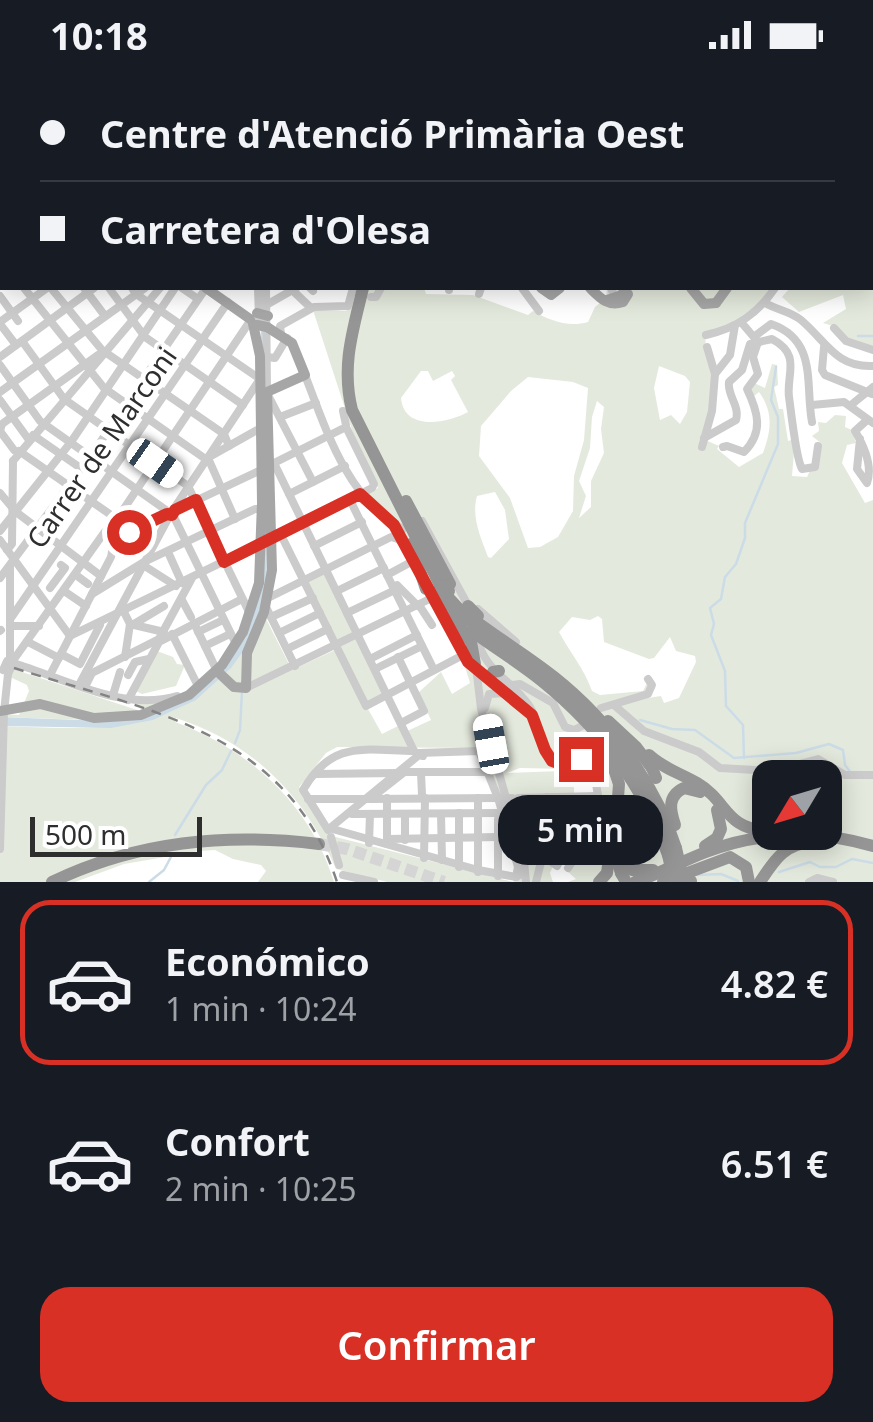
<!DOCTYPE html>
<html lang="es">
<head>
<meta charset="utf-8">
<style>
  :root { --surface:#171b24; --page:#20242c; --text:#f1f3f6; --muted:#9ea1a6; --line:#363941; --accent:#d93025 }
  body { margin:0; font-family:"Noto Sans",sans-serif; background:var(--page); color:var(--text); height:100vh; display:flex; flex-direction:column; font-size:38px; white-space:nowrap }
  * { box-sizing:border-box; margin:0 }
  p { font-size:32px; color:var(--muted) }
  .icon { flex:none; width:55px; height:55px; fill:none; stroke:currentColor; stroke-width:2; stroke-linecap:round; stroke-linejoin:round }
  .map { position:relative; height:812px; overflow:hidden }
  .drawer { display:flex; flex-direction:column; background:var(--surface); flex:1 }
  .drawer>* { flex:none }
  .top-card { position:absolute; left:0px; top:0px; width:875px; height:220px; box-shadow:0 5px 25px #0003; display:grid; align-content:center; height:220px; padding:0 40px; background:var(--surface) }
  .needle { width:65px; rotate:232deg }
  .tools { position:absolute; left:752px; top:690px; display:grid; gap:20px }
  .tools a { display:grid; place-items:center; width:90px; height:90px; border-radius:20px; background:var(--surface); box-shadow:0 5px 25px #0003; font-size:50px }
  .scale { position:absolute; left:30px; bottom:25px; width:172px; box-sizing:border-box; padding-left:10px; border:5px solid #2e2e2e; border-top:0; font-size:28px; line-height:35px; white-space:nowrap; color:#2e2e2e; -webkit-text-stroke:8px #fff; paint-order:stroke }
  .end { position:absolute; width:45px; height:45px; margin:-22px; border:12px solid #d93025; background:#fff; box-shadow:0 0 0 5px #fff }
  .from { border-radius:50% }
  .bubble { position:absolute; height:70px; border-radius:30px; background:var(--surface); box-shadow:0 5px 25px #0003; font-size:32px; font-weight:600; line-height:70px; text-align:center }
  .car { position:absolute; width:30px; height:60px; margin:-30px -15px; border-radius:12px; box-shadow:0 0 8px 2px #0007; background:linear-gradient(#fff 24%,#345 0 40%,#fff 0 76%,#345 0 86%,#fff 0) }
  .top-card b { display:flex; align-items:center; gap:35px; height:95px; font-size:38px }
  .top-card b+b { border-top:2px solid var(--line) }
  .top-card i { width:25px; height:25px; background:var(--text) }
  ul { padding:18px 0 0; list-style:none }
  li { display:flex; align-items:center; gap:30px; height:165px; margin:0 20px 15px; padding:0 20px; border:5px solid transparent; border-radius:30px }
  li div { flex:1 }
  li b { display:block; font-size:38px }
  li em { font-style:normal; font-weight:600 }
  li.selected { border-color:var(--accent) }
  li>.icon { width:90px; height:90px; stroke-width:1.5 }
  .action { display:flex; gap:20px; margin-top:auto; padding:20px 40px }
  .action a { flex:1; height:115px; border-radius:30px; background:var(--accent); color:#fff; font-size:40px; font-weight:600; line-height:115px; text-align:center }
  .status { display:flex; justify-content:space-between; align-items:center; height:70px; padding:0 50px; background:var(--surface); direction:ltr }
  .status svg { height:28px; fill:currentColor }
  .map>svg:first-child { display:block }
</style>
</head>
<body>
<div class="status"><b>10:18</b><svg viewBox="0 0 49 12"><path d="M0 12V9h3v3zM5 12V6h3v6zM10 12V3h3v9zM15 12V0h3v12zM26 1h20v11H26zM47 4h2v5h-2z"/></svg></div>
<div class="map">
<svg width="873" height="812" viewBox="0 0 873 812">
  <rect width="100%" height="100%" fill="#fff"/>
  <g fill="#e4e9dd" fill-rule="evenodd">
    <polygon points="873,168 873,277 849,270 836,257 823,253 846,239 843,225 799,242 782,227 790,218 872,218"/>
    <path d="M355 218H424L426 224 473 225 528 245 533 241C549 250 568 258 588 252L595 237 606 228 607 218H773C755 242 733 252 706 264 704 279 709 290 712 304 715 326 707 349 703 369L719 376 717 379 739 397 763 383C771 361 774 343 759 322L754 326 749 320 754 313 765 318 772 294 777 295 778 315 774 317 779 339H783L788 371 795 369 792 406 807 407 822 374 812 366 819 361 818 352 826 353 835 345 846 346 845 357 852 360 856 373 847 375 842 393 865 433 873 430V812H835L817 805 804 812H568L576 809 567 801 579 783 606 767 608 759 593 705 580 692 570 691 569 699 520 698 507 703 561 701 565 709H574V725H512L517 731 539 789 553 796 550 803 553 812H387L336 799C305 726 253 673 176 648L175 652C250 680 310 734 334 812H258L266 801 261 795 233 789 215 780 200 781 124 794 75 812H0V656C126 661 198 666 264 545L292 600 335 580 382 664 398 656 403 663 431 650 418 623 441 602 452 624 470 613 462 587 397 451 366 424 378 418 353 363 313 240 346 241 355 229ZM659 296 685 306 690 312 687 342 680 354 671 345 660 350 654 318ZM421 301H428L433 311 452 301 455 306 451 310 468 342C446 354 404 361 401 328ZM528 307 573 312 588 318 584 370 574 406 573 441 558 467 540 477 528 478 510 428 479 386 481 356 511 321ZM597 331 604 337 601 359 604 383 591 411V437L579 448 586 426 579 411 590 378 592 347ZM495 422 505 440 509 469 491 488 488 487C481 468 471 447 477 426ZM598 546 602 549 604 572 649 589 654 588 670 567 676 581 695 586 696 592 679 628 664 633 661 626 648 628 655 618 653 611H648L643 621 600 625 592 621C584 598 570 583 559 562L572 547 590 550ZM337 677 481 678 519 806 513 812 328 765 299 717 326 683ZM770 708H825V762H770Z"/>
    <polygon points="325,503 384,625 367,633 307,511"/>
    <polygon points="157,581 173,587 177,594 185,595 176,616 142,624 136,621"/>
    <polygon points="13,599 140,641 141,637 127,631 147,634 166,632 162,641 88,650 0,647 0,644 19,645 29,621 27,615 10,607"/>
  </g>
  <polygon fill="#cbdce7" points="260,218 265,218 267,520 245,579 231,598 196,630 153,650 111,658 0,656 0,647 106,651 191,626 217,607 246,567 261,518 263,404"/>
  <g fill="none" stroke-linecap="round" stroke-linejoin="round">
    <g stroke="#cbdce7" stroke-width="2.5">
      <polyline points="872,15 873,14"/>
      <polyline points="858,266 873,266"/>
      <polyline points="640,650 672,659 695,660 734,688 796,683 829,674 843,680 845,695 851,703"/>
      <polyline points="235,673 240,660 242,621"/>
      <polyline points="744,688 743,655 726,636 725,601 711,565 714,554 710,538 721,529 725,507 736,494 745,468 745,453 778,374 778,347 771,330 776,297"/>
      <polyline points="175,765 206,715 222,700 231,681"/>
      <polyline points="779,802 810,792 820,797 836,797 852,789 873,793"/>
      <polyline points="698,805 721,804 738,811"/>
      <polyline points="149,812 164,800 172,785"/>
    </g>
    <polyline stroke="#d5d5d5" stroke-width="12" stroke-dasharray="12 6" stroke-linecap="butt" points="319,774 347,779 444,812"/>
    <g stroke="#cbcbcb" stroke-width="8">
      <polyline points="15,0 18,2"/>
      <polyline points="70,0 73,2"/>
      <polyline points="117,0 120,2"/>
      <polyline points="160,0 164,2"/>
      <polyline points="588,0 588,2"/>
      <polyline points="667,0 670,2"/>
      <polyline points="47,2 48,0"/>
      <polyline points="100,2 102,0"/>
      <polyline points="145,2 147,0"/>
      <polyline points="200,2 202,0"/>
      <polyline points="257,2 259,0"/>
      <polyline points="268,2 269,0"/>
      <polyline points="288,2 290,0"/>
      <polyline points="506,2 506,0"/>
      <polyline points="726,2 727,0"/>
      <polyline points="797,2 798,0"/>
      <polyline points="815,2 816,0"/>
      <polyline points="872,6 873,5"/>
      <polyline points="0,13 2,10"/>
      <polyline points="0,33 2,35"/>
      <polyline points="0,45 2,41"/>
      <polyline points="0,63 2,64"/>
      <polyline points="0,105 2,107"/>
      <polyline points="0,149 2,145"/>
      <polyline points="0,183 2,181"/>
      <polyline points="0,191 2,193"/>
      <polyline points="0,208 2,206"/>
      <polyline points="24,218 104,318 207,390"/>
      <polyline points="51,218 102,280 224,364 229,376"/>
      <polyline points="84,218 105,246"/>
      <polyline points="109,218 145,267 243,335"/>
      <polyline points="182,218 198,229"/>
      <polyline points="258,218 259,248"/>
      <polyline points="266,218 267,322"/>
      <polyline points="290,218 311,238"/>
      <polyline points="310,218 313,221"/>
      <polyline points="449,218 449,220"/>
      <polyline points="522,218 539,241"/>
      <polyline points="611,218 613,223"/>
      <polyline points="479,224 481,218"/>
      <polyline points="0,226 18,251"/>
      <polyline points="371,227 376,227 381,218"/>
      <path d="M765 233C777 240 790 241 801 250 826 271 836 298 873 296"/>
      <polyline points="268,234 296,218"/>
      <polyline points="0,252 47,218"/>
      <polyline points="0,254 16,275"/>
      <polyline points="834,258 846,271 873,280"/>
      <polyline points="281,264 280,256 314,237 348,236 353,218"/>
      <path d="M706 265C737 258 758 243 775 218"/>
      <path d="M755 266 771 254C818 270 805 315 812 352"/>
      <polyline points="22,271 64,329 188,416 250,544"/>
      <polyline points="707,277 715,304"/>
      <polyline points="824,277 822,300 825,305 872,324"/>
      <polyline points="0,287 94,218"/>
      <polyline points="267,287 275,288 287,268"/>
      <polyline points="0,295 40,351 173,445 236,574"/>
      <path d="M305 305C326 360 348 430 403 459"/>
      <polyline points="0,322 145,218"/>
      <polyline points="269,327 313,412"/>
      <polyline points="0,330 29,370"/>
      <polyline points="812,335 844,332 873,353"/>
      <polyline points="851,335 873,317"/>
      <polyline points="343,341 346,355"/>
      <polyline points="280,347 316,333"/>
      <polyline points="0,361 2,354 98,285"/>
      <polyline points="0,361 14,380"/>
      <polyline points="33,365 82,399"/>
      <path d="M704 368 736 350C740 335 727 326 729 312L742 300 750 274 772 269C802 285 786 304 789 327 791 341 796 389 802 399L815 397 818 376"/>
      <path d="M860 369 857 399 867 413C873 396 864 376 855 361L866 351"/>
      <polyline points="702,377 712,341 715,304 730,285 735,255"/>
      <path d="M723 377 727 376 744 382C764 362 758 342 747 319L758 304 753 287 758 272 741 252"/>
      <polyline points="19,381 111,445 119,446"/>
      <polyline points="211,386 257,360 265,359"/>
      <polyline points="208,388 235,449"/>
      <polyline points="13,391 160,218"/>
      <polyline points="274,393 414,681"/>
      <polyline points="270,395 342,359"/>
      <polyline points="0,423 16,442 101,506"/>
      <polyline points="289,424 345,396"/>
      <polyline points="350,430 434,600"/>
      <polyline points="422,451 470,539"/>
      <polyline points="301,454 372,418 374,414 347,359"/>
      <polyline points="395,458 410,485"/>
      <polyline points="0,461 71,372 175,218"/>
      <polyline points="117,464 129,462 167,444 173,445 178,439 261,400"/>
      <polyline points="281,465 366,636 465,584"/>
      <polyline points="117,468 151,485"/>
      <polyline points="0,470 70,566 303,453"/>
      <polyline points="314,476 362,452"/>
      <polyline points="7,480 12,474 13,391"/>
      <polyline points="168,482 182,513"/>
      <polyline points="143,495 176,516"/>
      <polyline points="76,505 88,514"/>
      <polyline points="387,505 413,491"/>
      <polyline points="0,508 88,390 206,218"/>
      <polyline points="393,517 397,515 418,536"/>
      <polyline points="50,518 65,498 61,495"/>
      <polyline points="64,521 86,536"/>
      <polyline points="337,521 384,498"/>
      <polyline points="92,524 144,492 255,439 267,439"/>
      <polyline points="429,525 473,597"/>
      <polyline points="268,528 391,467 401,470"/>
      <polyline points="182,530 191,547"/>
      <polyline points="419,535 432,555"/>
      <polyline points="266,537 295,596"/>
      <polyline points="478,539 516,572"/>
      <polyline points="123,540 130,554 164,562"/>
      <polyline points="347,543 395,520"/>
      <polyline points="271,547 313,528"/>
      <polyline points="11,548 228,232"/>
      <polyline points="194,553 217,601"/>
      <polyline points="134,554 164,536"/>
      <polyline points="11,556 39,556"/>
      <polyline points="0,561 1,560"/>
      <polyline points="198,562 223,550"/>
      <polyline points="279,563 320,543"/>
      <polyline points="172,564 197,614"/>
      <path d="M477 567C484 602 512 609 530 637 542 656 537 682 559 694 604 671 593 732 605 754"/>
      <polyline points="28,572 59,588"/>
      <polyline points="205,576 230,564"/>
      <polyline points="287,579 328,559"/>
      <polyline points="61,584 80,594 100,555"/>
      <polyline points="125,587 130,554"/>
      <polyline points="398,587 424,641 401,653"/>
      <polyline points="370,589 417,565"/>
      <polyline points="10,590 10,497"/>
      <polyline points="12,592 111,453 117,449"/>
      <path d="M13 593C64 608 122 642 177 626"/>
      <polyline points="476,596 481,639 524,792 526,812"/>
      <polyline points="375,599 422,576"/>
      <polyline points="3,600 7,591"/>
      <polyline points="480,602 532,646"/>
      <polyline points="50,605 111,487 119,446 250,251"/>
      <polyline points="128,605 135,592 149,589"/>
      <polyline points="79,615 171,443 260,309 136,224 132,218"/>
      <polyline points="513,615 520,614 553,633 565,657 574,660 582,656"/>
      <polyline points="85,617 92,603 159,569 192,508"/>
      <polyline points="246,618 440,524"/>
      <polyline points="113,625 120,602"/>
      <polyline points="128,630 159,572 242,529"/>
      <polyline points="614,635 644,661 699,682 720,698 774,701 818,689 845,705 873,705"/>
      <polyline points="485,638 489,624 508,623 513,615"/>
      <polyline points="601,638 648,624 652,615 648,609"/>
      <polyline points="418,683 479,681 498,728 518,797 516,807"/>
      <polyline points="404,702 487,702"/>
      <polyline points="421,703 422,725"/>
      <polyline points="315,704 398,703"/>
      <polyline points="375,725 403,703"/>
      <polyline points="547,727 544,754 572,769"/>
      <polyline points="387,728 387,774"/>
      <polyline points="478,728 478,802"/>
      <polyline points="518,728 598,726"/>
      <path d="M520 728C521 759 532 780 557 796L578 756 579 727"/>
      <polyline points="308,729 366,729"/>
      <polyline points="369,729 499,728"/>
      <polyline points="459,743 459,797"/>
      <polyline points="352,744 501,743"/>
      <polyline points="441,744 442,790"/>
      <polyline points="329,758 478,800 516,807 523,803"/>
      <polyline points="330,758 419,685 423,686"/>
      <path d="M328 760 303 720C332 670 362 680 414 681"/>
      <polyline points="388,769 498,767"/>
      <polyline points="405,770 405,744"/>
      <polyline points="369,773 370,744"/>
      <polyline points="0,779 4,642 8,604 13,593"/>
      <polyline points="543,787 561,753 563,727"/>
      <polyline points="424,788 425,728"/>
      <polyline points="568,798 583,775 595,772 581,746"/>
      <polyline points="343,805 374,812"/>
      <polyline points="498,806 498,749 502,746"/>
      <polyline points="536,812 542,788"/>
      <polyline points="809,812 817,808 833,812"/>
    </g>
    <g stroke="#a6a6a6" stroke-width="10">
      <polyline points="347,0 351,2"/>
      <polyline points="213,2 215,0"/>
      <polyline points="872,144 873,143"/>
      <polyline points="206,218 250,249"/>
      <polyline points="541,218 551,225 560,218"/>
      <path d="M590 218C600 228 608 237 623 232L628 224"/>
      <polyline points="691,218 704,234 716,233"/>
      <polyline points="607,230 622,225 625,218"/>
      <polyline points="716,233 727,218"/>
      <polyline points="217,601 234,617 246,618 247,583 264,542 272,500 267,322 305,305 292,273 267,257"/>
      <polyline points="0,641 40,634 94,648 141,645 189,625 222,595 243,562 259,513 262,433 260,286 253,254"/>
    </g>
    <g stroke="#959595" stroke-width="12">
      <polyline points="329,2 330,0"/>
      <path d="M363 218C353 260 341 296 352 340L442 519"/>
      <polyline points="406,431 450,514"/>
      <polyline points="411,474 426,519"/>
      <polyline points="447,526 473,554"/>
      <polyline points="441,529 471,572 475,594"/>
      <path d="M477 552C502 571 529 587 554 607 607 649 655 712 676 778"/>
      <path d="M479 566C500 581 522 595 542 611 600 658 643 715 668 785"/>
      <polyline points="608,651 636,677 652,698"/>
      <path d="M649 685C664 699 680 703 697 713 728 731 724 758 767 761"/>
      <polyline points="610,687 619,714 614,781 621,803"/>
      <path d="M675 755C670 740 667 726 684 718L700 722"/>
      <path d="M621 761C624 749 631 740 644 742L652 749"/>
      <polyline points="705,776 717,768 721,759 717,740"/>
      <polyline points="622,781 632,800 653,800"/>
      <polyline points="691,811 691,812"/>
      <path d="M52 812C137 771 226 763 319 774"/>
      <polyline points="599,812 607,803 610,781"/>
      <path d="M635 812C659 804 682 791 706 782 760 761 818 760 873 776"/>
      <polyline points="663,812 730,787 746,797 749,812"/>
      <path d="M760 812C775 789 785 773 814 772"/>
    </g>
    <path stroke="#838383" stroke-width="2.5" stroke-dasharray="10 8" stroke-linecap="butt" d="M14 598C146 640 288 661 337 812"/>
    <g stroke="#cbcbcb" stroke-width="8">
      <polyline points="473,597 480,602"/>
      <polyline points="499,728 512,728"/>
      <polyline points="331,767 339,795"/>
    </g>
    <g stroke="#a6a6a6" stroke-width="10">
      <polyline points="257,243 268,246"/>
      <polyline points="257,255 267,257"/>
    </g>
    <g stroke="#959595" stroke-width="12">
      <polyline points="446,516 449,521"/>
      <polyline points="437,521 441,529"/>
      <polyline points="468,536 478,546"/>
      <polyline points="473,561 479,566"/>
      <polyline points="493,602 499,601"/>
      <polyline points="652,698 656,708"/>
      <polyline points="676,778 684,812"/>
      <polyline points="668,785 674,812"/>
      <polyline points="621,803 626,812"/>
    </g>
  </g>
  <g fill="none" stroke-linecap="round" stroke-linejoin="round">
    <polyline stroke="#d93025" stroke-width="12" points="129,462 167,444 172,445 175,440 196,430 224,492 360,424 394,455 468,592 532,645 545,680 552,691 560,694 571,688 581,689"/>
  </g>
  <g text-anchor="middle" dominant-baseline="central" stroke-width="10" stroke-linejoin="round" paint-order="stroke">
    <g font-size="28" fill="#2e2e2e" stroke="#fff">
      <text transform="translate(101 377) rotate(-55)">Carrer de Marconi</text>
    </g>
  </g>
</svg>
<div class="tools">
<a><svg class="needle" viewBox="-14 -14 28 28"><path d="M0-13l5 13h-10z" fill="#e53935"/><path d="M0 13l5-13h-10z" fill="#9ea1a6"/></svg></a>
</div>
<div class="scale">500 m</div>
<i class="end from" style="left:129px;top:462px"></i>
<i class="end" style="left:581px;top:689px"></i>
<div class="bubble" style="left:498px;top:725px;width:165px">5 min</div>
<i class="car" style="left:155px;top:393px;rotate:125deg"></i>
<i class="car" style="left:491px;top:674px;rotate:350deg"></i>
<div class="top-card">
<b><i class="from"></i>Centre d'Atenció Primària Oest</b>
<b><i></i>Carretera d'Olesa</b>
</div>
</div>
<section class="drawer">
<ul>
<li class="selected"><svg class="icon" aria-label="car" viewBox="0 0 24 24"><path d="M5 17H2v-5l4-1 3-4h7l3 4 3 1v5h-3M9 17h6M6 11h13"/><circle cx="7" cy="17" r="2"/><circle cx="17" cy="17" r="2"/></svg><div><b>Económico</b><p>1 min · 10:24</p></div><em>4.82 €</em></li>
<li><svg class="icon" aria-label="car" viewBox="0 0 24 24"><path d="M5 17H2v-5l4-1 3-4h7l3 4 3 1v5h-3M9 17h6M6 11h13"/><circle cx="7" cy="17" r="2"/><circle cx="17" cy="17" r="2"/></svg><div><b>Confort</b><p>2 min · 10:25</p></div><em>6.51 €</em></li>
</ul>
<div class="action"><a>Confirmar</a></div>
</section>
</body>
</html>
